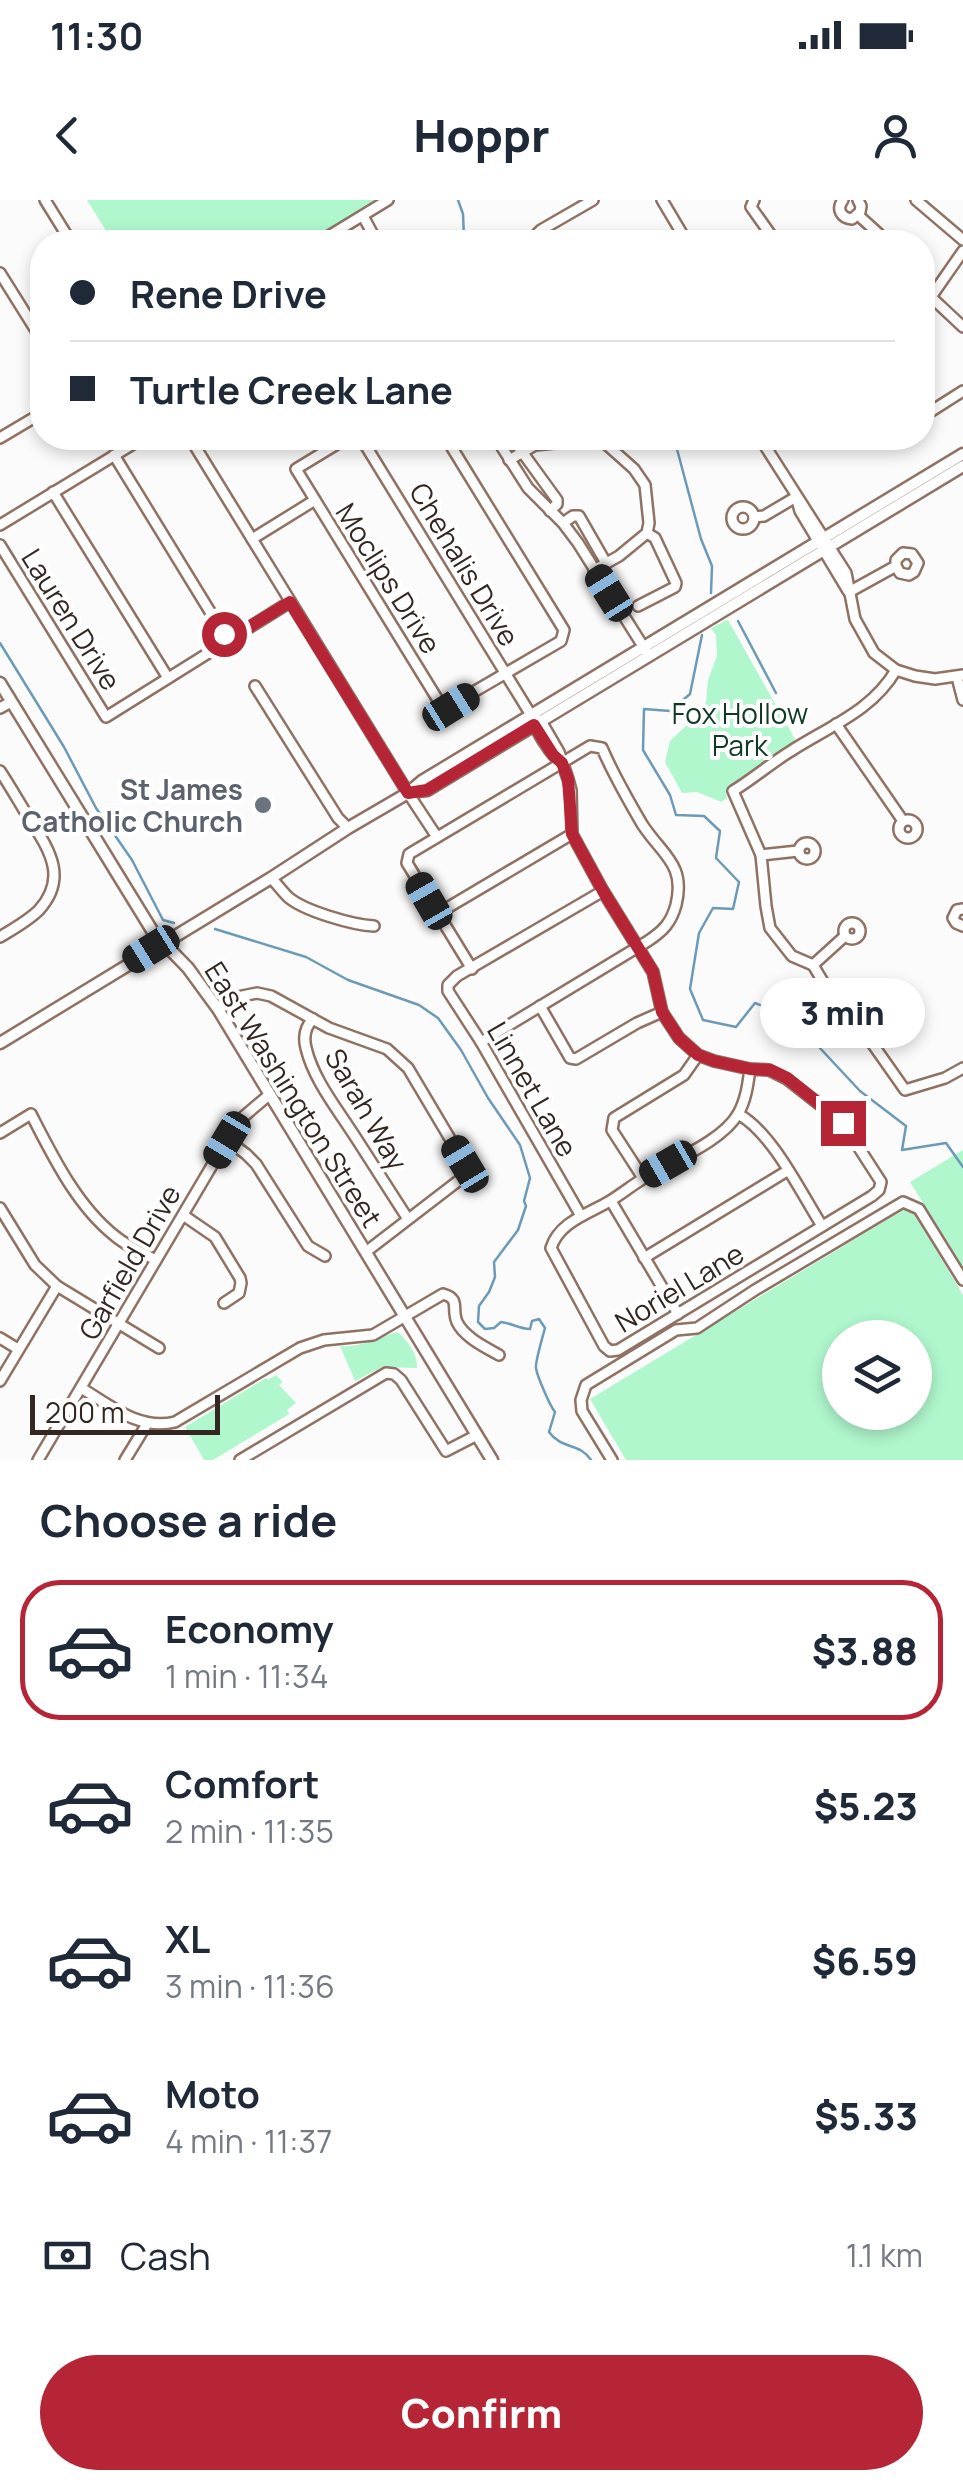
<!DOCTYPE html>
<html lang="en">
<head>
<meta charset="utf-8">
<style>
  :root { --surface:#fff; --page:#f2f2f3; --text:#1f2937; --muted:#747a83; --line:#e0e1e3; --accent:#b62536 }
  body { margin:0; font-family:Manrope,sans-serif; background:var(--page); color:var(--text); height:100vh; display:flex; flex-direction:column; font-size:38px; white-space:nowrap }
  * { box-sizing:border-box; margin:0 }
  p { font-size:32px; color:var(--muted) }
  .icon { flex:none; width:55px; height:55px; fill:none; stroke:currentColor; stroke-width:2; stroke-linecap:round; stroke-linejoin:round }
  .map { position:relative; height:1260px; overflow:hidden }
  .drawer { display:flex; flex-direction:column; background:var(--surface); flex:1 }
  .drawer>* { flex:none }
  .hud { position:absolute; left:30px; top:30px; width:905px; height:220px; border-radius:40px; box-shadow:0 5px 15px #0003; display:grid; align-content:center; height:220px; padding:0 40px; background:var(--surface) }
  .controls { position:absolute; left:822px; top:1120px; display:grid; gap:20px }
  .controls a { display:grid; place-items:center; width:110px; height:110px; border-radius:50%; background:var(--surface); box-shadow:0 5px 15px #0003; font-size:50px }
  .scale { position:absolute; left:30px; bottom:25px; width:190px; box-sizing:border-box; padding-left:10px; border:5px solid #342721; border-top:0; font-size:28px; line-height:35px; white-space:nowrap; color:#342721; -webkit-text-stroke:8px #fff; paint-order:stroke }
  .end { position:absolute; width:45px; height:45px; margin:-22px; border:12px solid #b62536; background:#fff; box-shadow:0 0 0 5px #fff }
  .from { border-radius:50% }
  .bubble { position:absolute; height:70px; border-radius:35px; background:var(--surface); box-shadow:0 5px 15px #0003; font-size:32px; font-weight:800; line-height:70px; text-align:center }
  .car { position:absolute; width:30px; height:60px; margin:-30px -15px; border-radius:12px; box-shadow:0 0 8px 2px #0007; background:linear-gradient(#222 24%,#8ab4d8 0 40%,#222 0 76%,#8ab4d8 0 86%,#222 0) }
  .hud b { display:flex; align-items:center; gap:35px; height:95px; font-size:38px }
  .hud b+b { border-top:2px solid var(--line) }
  .hud i { width:25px; height:25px; background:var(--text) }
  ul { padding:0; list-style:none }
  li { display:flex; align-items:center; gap:30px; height:140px; margin:0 20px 15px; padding:0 20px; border:5px solid transparent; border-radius:40px }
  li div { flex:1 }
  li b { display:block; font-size:38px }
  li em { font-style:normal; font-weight:800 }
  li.on { border-color:var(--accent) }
  li>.icon { width:90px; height:90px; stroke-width:1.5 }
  h2 { padding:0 40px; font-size:45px; line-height:120px }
  .pay { display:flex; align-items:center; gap:25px; height:110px; padding:0 40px; font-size:38px }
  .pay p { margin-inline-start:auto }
  .cta { display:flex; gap:20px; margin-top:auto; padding:20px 40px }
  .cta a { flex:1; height:115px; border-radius:60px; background:var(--accent); color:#fff; font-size:40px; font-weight:800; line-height:115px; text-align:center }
  .status { display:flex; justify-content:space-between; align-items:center; height:70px; padding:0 50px; background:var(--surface); direction:ltr }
  .status svg { height:28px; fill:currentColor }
  header { display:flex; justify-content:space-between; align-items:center; height:130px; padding:0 40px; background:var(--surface); font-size:45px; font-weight:800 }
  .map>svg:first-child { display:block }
</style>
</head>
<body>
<div class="status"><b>11:30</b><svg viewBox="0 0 49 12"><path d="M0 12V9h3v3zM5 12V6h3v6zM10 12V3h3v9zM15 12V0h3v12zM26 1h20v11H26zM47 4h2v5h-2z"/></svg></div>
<header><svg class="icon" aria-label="back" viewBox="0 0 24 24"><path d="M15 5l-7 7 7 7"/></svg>Hoppr<svg class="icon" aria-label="person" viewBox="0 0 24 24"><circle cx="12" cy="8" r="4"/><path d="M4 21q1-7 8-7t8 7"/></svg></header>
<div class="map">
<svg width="963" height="1260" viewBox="0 0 963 1260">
  <rect width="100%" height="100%" fill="#fbfbfb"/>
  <g fill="#b0f7cd" fill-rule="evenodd">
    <polygon points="87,0 377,0 307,42 113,42"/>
    <polygon points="728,420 796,541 753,575 731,584 726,593 727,598 721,602 697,592 682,593 665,562 670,541 694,518 706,502 708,480 717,456 716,435 711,428"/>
    <polygon points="963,950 963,1067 910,982"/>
    <path d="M910 1006 963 1095V1260H626L590 1199ZM840 1138H915V1212H840Z"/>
    <path d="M397 1132C408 1140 418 1155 417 1168L382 1167 355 1181 340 1146C361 1148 378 1137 397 1132Z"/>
    <polygon points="276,1175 283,1182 279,1185 296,1203 287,1210 289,1214 213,1260 204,1260 185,1227 266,1178 268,1180"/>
  </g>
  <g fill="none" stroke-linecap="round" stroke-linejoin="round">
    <g stroke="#6d9ab8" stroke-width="2.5">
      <polyline points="458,0 463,14 464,38 471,42"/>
      <polyline points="674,238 701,339 712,366 711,393"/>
      <polyline points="738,421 776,493"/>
      <polyline points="702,435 690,494 670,511 644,509 643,550 670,595 676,615 704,616 720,631 716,658 739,682 733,709 713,708 699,733 690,789 703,820 736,827 755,803 791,817 860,891 906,926 902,950 946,943 963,967"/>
      <polyline points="0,443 64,547 96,608 132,660 163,720 174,723"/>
      <path d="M215 729 306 757 348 780 419 805 438 818 461 850 488 898 520 945 530 978 524 1001 526 1006 518 1030 494 1062 495 1077 489 1092 479 1106 478 1122 485 1129 494 1128 501 1122C512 1123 519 1129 530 1129L532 1121 539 1119 545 1128C543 1136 535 1162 536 1168 537 1176 550 1206 555 1212L549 1232C562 1250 579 1242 591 1260"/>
    </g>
    <g stroke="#907264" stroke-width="14">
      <g id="minor">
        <polyline points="45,0 71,42"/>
        <polyline points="662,0 687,42"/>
        <polyline points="754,0 751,7 776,42"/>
        <path d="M843 0C836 9 841 18 852 19L860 12 861 6 858 0"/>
        <polyline points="916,0 963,40"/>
        <polyline points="858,15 879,34 876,42"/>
        <polyline points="363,16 377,42"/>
        <polyline points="319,42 388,0"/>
        <polyline points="535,42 536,35 541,30 593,0"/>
        <polyline points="0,73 42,140"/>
        <polyline points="931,97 963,127"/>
        <polyline points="922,105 931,97 963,51"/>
        <polyline points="922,217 963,191"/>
        <polyline points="0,238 42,213"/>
        <polyline points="190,238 408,593 437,637"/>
        <polyline points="347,238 296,269 441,505 446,508 561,441 564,430 446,238"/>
        <path d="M361 238 531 515C536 531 547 549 559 561"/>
        <polyline points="496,238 528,288 563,323 578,343 646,451"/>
        <polyline points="512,238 557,300 557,304 550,311"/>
        <polyline points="710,238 715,243 724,243 737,238"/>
        <polyline points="760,238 846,373 855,419 874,453 896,470 915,476 935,479 963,475"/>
        <polyline points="114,255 228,441"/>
        <polyline points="509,260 535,245 594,239 606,244 634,269 645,285 649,323 647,333 619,356 594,370"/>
        <polyline points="53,292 168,478"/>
        <polyline points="797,300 800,311 848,391"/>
        <circle cx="743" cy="318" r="11"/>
        <polyline points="754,317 764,316 796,297"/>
        <polyline points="563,323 573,316 579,316 606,363"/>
        <polyline points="0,325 143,238"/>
        <polyline points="252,339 315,300"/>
        <polyline points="0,345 106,517 290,402"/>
        <polyline points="849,392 896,366 896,360 903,353 912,354 918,363 914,372 909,375 900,373 896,366"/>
        <polyline points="638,406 675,387 676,383 655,338 647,333"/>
        <path d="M896 470C872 511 830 526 791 551 771 563 753 579 733 591L761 655 766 706 770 728 792 756 813 765 847 822 856 831 867 836 905 890 945 878 963 868"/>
        <polyline points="957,477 963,500"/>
        <polyline points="255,486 338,618 348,628"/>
        <polyline points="0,508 11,502"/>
        <path d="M536 518 541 521 559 552 568 579 571 590 572 634 603 691 653 772 662 812 679 838 698 855 714 861 750 869 769 870 787 879 843 923 881 982 879 990 872 996 618 1150 610 1151 604 1146 551 1048C559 1022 588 1014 610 1001 623 993 635 983 649 975 676 959 722 941 738 914 746 900 748 884 750 869"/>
        <polyline points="836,524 903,621"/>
        <path d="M0 571C10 586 19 602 29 618 48 648 69 677 39 710 28 721 13 729 0 737"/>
        <circle cx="908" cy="629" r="9"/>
        <circle cx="807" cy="651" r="8"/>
        <polyline points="761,655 798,651"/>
        <path d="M271 678C277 684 282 691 288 697 304 711 353 725 374 726"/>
        <polyline points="963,709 957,710 953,718 956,723 963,726"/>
        <polyline points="437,714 572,634"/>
        <circle cx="852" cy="731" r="8"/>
        <polyline points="813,765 845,736"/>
        <path d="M472 769 407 663 409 654 590 546 602 548C613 574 628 600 642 624 662 655 686 664 676 705 671 723 663 731 648 741L481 842"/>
        <circle cx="900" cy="810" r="8"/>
        <polyline points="540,806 570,858 576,859 637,823 662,812"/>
        <polyline points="218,809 242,796 257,793 271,796 329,828 387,849 408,868 465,964 466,972 462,978 367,1051"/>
        <path d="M313 819C305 827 303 836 306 848 313 878 335 906 352 932 371 961 389 990 408 1019"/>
        <polyline points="867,836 893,814"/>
        <path d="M738 914C772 932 801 993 822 1026"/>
        <path d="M0 933 31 914C53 957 77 1006 115 1036 127 1046 142 1053 156 1060"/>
        <polyline points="227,940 246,954 256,964 308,1046 325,1056"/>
        <polyline points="643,978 612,930 614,918 684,875 698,855"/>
        <polyline points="611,1001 678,1114"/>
        <polyline points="0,1008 35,1065 57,1086 159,1148"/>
        <polyline points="183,1015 215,1037 240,1078 241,1083 239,1093 224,1103"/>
        <polyline points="581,1016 481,842 448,791 448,785 457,776 603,691"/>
        <polyline points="644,1058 787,971"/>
        <polyline points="0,1138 18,1149"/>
        <polyline points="0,1181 57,1086"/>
        <path d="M81 1188C110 1205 139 1231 175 1222L300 1148 324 1140 373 1135 443 1094C461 1099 451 1108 457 1122 464 1137 485 1147 499 1155"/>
        <polyline points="38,1260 227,940 243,917 269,895"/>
        <polyline points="125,1260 147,1224"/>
        <polyline points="240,1260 386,1173 394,1174 401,1180 446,1251 477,1235"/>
        <polyline points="612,1260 582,1211 581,1200 586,1185 676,1130 697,1128 755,1090 903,1002 919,1009 963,1080"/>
      </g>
    </g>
    <g stroke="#907264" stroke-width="15">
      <g id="major">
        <polyline points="0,483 153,732 188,768 218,809 492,1260"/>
        <polyline points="410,592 427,590 963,266"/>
        <polyline points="0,843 271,678 348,628 408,593 422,581 963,254"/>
      </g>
    </g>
    <use href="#minor" stroke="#fff" stroke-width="9"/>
    <use href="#major" stroke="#fff" stroke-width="10"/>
  </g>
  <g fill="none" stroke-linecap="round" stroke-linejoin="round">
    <polyline stroke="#b62536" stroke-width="12" points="224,434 228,440 290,402 408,593 427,590 534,525 553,555 562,563 568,579 572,634 603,691 653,772 662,812 679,838 698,855 714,861 750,869 770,870 787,878 843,923"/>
  </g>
  <circle fill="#6b7280" stroke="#fff" stroke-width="4" cx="263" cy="605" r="10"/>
  <g text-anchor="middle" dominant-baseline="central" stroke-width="8" stroke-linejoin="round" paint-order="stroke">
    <g font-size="28" fill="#342721" stroke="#fff">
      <text transform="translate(465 364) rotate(59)">Chehalis Drive</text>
      <text transform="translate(389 378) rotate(58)">Moclips Drive</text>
      <text transform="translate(72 419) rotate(58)">Lauren Drive</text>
      <text transform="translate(533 889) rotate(60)">Linnet Lane</text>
      <text transform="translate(294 894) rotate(58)">East Washington Street</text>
      <text transform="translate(367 909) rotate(60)">Sarah Way</text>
      <text transform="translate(129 1062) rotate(-60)">Garfield Drive</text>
      <text transform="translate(679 1087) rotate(-31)">Noriel Lane</text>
    </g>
    <g font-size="28" fill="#103924" stroke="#fff">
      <text x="740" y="513">Fox Hollow<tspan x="740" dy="32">Park</tspan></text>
    </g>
    <g font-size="28" font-weight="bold" fill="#5b616d" stroke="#fff" text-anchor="end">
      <text x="243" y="589">St James<tspan x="243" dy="32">Catholic Church</tspan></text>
    </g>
  </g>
</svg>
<div class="controls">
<a><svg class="icon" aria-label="layers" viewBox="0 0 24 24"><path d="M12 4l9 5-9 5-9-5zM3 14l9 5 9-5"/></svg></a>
</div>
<div class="scale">200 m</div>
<i class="end from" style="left:224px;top:434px"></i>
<i class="end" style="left:843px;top:923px"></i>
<div class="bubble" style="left:760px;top:778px;width:165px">3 min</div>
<i class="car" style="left:609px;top:393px;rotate:328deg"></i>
<i class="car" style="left:451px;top:507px;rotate:58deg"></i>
<i class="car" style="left:429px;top:701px;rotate:330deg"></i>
<i class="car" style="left:151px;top:749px;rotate:238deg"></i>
<i class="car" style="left:227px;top:940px;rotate:211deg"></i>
<i class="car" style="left:465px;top:964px;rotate:329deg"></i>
<i class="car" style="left:668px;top:964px;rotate:240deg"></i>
<div class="hud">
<b><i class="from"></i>Rene Drive</b>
<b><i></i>Turtle Creek Lane</b>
</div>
</div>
<section class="drawer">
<h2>Choose a ride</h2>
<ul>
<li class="on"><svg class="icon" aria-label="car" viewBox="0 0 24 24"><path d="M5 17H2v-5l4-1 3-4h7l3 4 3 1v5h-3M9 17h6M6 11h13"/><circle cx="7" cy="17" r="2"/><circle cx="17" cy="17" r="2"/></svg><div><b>Economy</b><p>1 min · 11:34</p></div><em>$3.88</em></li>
<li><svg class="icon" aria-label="car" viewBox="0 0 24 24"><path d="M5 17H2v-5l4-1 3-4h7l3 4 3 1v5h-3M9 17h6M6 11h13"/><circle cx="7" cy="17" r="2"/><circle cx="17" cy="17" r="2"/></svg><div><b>Comfort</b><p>2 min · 11:35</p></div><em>$5.23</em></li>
<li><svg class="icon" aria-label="car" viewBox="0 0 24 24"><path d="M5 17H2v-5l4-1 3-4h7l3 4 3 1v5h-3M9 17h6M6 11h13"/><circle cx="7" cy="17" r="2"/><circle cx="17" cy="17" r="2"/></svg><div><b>XL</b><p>3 min · 11:36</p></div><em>$6.59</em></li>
<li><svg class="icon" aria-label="car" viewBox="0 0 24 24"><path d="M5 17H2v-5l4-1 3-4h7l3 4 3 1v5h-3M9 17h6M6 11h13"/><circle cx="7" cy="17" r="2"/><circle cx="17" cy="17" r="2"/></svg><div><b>Moto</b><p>4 min · 11:37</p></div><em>$5.33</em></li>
</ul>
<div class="pay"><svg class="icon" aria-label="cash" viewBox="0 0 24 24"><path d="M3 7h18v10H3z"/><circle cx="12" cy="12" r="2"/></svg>Cash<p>1.1 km</p></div>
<div class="cta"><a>Confirm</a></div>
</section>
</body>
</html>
